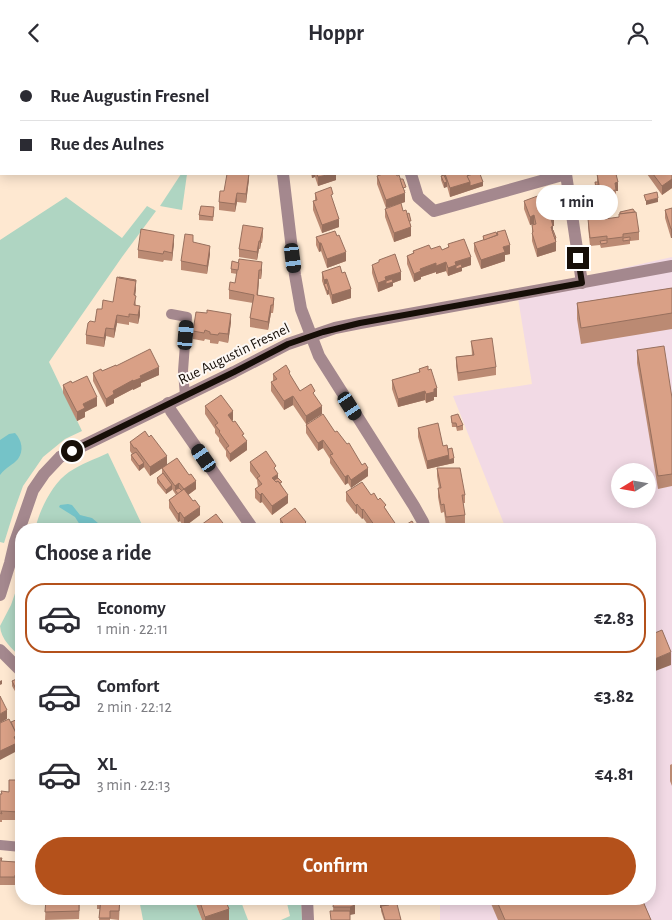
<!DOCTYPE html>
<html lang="en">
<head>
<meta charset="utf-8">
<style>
  :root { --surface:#fff; --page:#f7f7f7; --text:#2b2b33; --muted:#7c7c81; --line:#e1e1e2; --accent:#b4511b }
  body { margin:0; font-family:"Alegreya Sans",sans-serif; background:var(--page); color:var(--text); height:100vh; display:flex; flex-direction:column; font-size:19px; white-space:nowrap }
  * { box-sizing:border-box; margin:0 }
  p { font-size:16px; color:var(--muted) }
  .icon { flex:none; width:28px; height:28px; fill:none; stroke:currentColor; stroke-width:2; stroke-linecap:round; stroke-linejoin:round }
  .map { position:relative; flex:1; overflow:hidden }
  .drawer { position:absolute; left:15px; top:458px; width:641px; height:382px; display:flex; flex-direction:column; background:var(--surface); border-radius:20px; box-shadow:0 2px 12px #0003 }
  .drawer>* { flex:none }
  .top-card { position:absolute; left:0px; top:0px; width:672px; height:110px; box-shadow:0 2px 12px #0003; display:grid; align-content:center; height:110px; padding:0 20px; background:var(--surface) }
  .needle { width:32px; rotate:259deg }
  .fabs { position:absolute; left:611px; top:398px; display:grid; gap:10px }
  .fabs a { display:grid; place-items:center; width:45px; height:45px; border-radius:50%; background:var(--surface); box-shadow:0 2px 12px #0003; font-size:25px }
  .end { position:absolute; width:22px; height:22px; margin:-11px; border:6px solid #170f08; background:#fff; box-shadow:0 0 0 2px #fff }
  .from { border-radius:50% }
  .bubble { position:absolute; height:35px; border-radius:18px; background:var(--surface); box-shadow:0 2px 12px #0003; font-size:16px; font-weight:700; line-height:35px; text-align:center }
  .car { position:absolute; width:15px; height:30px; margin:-15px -8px; border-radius:6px; box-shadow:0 0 4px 1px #0007; background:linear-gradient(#222 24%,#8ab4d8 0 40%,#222 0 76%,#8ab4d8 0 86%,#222 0) }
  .top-card b { display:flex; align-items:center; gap:18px; height:48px; font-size:19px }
  .top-card b+b { border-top:1px solid var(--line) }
  .top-card i { width:12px; height:12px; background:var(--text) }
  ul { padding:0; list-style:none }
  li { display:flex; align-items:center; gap:15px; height:70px; margin:0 10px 8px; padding:0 10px; border:2px solid transparent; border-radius:20px }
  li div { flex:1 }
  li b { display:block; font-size:19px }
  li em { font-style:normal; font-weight:700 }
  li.on { border-color:var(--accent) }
  li>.icon { width:45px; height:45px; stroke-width:1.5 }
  h2 { padding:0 20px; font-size:22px; line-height:60px }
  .button { display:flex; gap:10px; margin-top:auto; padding:10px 20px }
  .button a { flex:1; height:58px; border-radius:30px; background:var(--accent); color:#fff; font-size:20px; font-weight:700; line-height:58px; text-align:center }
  header { display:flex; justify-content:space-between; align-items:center; height:65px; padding:0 20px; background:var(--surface); font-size:22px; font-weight:700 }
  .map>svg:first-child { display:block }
</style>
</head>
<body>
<header><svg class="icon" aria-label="back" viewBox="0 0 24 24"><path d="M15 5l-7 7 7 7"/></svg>Hoppr<svg class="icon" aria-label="person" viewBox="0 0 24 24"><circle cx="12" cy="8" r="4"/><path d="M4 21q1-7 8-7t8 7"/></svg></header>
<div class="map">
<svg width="672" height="855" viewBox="0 0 672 855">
  <rect width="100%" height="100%" fill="#fee8d1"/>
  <path fill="#f2dae5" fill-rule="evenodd" d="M672 192V855H440V834H650V464H506L453 331 532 319 517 227ZM620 406H648V434H620Z"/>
  <g fill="#afd5c2">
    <polygon points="181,109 187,109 182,145 160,141"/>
    <polygon points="66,132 122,173 147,141 156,146 122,192 49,297 82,366 65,374 43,392 23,421 14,446 4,478 0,477 0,175"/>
    <path d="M108 388 144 464H35C40 444 52 419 69 407 81 399 95 394 108 388Z"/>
    <path d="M21 511V593C12 583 1 575 0 561L11 540Z"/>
    <polygon points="139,834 194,834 202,855 143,855"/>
    <polygon points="221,834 240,834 248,855 228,855"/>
    <polygon points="286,834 301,834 302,855 281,855 290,851"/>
  </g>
  <g fill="#75c3c8">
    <path d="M15 368C22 375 24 386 18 394 13 400 6 402 0 410V375L9 369Z"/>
    <polygon points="68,439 72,440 80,450 92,453 105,464 85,463 80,460 75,452 59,442 60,440"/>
  </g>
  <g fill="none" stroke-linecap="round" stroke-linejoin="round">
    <g stroke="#a4888e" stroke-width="10">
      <polyline points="171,249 187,252 183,306 185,331"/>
      <polyline points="0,780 21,782"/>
    </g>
    <g stroke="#a4888e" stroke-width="12">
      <polyline points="268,0 268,1"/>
      <polyline points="529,0 530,1"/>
      <polyline points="644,0 645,1"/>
      <polyline points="671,48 672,49"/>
      <polyline points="283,109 295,210 301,244 319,291 414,441 423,457 425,464"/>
      <polyline points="411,109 418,132 434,146 566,109"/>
      <polyline points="566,109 582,218"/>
      <polyline points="168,338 171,346 253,464"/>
      <polyline points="0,585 21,606"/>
      <polyline points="307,834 308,855"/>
    </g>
    <polyline stroke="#a4888e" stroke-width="12" points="0,530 10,498 15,477 33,425 44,409 60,392 234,307 288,279 335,263 360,258 672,201"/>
  </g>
  <g fill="#bb8a73">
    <rect x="119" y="0" width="37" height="1"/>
    <polygon points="672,102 672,123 662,130 647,109 671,109"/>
    <polygon points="249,109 249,114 246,138 237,137 235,147 219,145 219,137"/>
    <polygon points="311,109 336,109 336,115 318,121 315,112 312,113"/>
    <polygon points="444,109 467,109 467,111 483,121 450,132 447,121 444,123 441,115 441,111 444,110"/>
    <polygon points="597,109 616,109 618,126 616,126 616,133 597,136 595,121 595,117 597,117"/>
    <polygon points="377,111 406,126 404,126 405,137 386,143 377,119"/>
    <polygon points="315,128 333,137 339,162 322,168 313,145 313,136 315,136"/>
    <polygon points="524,136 554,161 553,161 553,165 556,173 556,186 537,192 532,176 532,160 534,159 530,160 524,144"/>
    <polygon points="672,143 671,173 665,153 665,145"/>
    <polygon points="385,144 403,146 411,160 411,171 394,177 385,152"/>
    <polygon points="214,147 213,156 199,155 199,150"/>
    <polygon points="619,149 639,167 639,175 630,176 630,179 601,183 600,180 590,181 588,162 588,154 605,154 619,152"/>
    <polygon points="263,163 263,172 262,178 261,178 260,184 259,184 257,195 239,192 239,184"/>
    <polygon points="497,167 510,189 505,190 505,196 481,204 474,186 474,178 483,175 483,171 497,170"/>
    <polygon points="316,172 346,196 327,203 321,186 319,187 316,180"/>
    <polygon points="193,177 210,189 207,209 181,205 181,196"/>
    <polygon points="174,178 172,196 164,195 163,197 138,193 138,185"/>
    <polygon points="448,179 471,200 462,203 462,206 448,211 446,206 436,209 436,207 421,212 421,214 414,217 407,199 407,191 413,188 413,186 431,184 442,185 448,182"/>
    <polygon points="372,200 401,215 393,218 393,221 378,227 372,208"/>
    <polygon points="231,204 262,205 261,214 259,214 258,230 274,233 274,241 273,248 271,248 268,265 250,262 250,253 253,238 229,234 229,225 235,218 237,209 231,208"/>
    <polygon points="322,207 342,208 351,233 332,239 329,229 327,230 322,216"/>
    <polygon points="672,223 672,264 581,279 577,254 577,238"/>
    <polygon points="136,224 135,231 136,241 140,250 138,259 129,257 129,260 117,258 114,273 106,271 104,282 86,279 86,270 95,257 102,244 113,237"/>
    <polygon points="231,257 228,278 219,276 218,279 210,278 210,275 205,274 204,276 193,274 193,266"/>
    <polygon points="471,276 496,302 496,310 458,316 456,301 456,292 472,290"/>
    <polygon points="637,285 672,333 672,421 658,424 637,298"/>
    <polygon points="116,301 159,310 141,318 141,321 133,325 133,324 114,334 114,338 106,342 93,316 93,308 102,306"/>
    <polygon points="419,304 437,332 434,332 434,335 426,338 425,335 398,342 392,324 392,315 419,308"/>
    <polygon points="273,309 290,311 300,326 315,331 322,349 308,358 335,367 368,411 351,423 348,418 345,420 330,398 330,394 323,383 318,386 306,368 306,359 293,340 284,345 271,326 271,317 273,317"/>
    <polygon points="72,318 97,341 85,347 85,352 77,356 63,328 63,320"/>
    <polygon points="205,341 233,355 232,356 244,373 247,385 230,397 226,391 226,386 219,376 219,373 215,368 215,364 205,349"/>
    <polygon points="451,351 463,360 463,365 457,366 456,362 452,362"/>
    <polygon points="418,363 448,384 454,398 427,404 418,372"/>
    <polygon points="130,377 167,400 150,411 144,402 139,406 131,395 131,390 132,389 130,386"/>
    <polygon points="250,397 278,413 282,421 288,438 272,450 262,437 260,438 255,433 255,424 258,422 257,415 250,406"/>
    <polygon points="162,403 196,424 188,430 200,450 184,462 180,456 178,457 169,443 169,435 176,430 172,424 166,429 157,418 157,413 162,409"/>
    <polygon points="437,403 465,430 465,438 463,438 465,450 465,458 446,461 444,447 441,448 438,432 438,423 439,423 437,411"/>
    <polygon points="346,427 371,430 386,444 397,464 371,464 363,453 362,454 357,448 356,449 346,436"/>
    <polygon points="280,454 306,462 307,464 281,464 280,462"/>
    <polygon points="21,614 21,626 16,628 12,621 12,616"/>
    <polygon points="672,699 672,721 670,716 670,700"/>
    <polygon points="20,724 19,755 2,755 2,757 0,757 0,729"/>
    <polygon points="21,791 21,818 15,818 15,820 0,820 0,793 2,796 16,797"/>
    <polygon points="46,834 80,834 79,854 45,855"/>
    <polygon points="97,834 120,834 119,855 110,854 110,855 99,855 100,844 97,844"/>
    <polygon points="194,834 225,834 229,855 202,855"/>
    <polygon points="334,834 344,834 344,838 355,837 355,849 333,846"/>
    <polygon points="380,834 394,834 401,855 384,855 381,846 381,843 380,843"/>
    <polygon points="398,834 431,834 431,836 398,839"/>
    <polygon points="489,834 642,834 651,855 498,855"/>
  </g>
  <g fill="#98705e">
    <polygon points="467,0 476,0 476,1 463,1"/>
    <polygon points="249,109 249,114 246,138 246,129"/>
    <polygon points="312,109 315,109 315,112 312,113"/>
    <polygon points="331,109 336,109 336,115 318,121 318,112"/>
    <polygon points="672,114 672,123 662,130 662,121"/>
    <polygon points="447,117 447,122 444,123 444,118"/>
    <polygon points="470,117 483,117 483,121 450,132 450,123"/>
    <polygon points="618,117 618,126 616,126 615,118"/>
    <polygon points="237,128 237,137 235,147 235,139"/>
    <polygon points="405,128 405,137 386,143 386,135"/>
    <polygon points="658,133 658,137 646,140 646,136"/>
    <polygon points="534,150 534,159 530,160 530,152"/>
    <polygon points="554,152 554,161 553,161 553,169 551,166 551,154"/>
    <polygon points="339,154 339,162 322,168 322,160"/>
    <polygon points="411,162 411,171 394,177 394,168"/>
    <rect x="671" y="164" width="1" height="9"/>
    <polygon points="261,169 261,178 260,184 260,176"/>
    <polygon points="174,170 174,178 172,196 172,188"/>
    <polygon points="556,173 556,186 537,192 537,184"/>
    <polygon points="259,176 259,184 257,195 257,187"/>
    <polygon points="319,178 321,178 321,186 319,187"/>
    <polygon points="510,180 510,189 505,190 505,196 481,204 481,195 503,182"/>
    <polygon points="210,181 210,189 207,209 207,201"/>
    <polygon points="346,187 346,196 327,203 327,194"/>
    <polygon points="471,192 471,200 462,203 462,206 456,208 456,204 456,208 448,211 448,203 455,197"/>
    <polygon points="262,197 262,205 261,214 261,205"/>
    <polygon points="446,197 446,206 436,209 436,201"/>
    <polygon points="436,198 436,207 421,212 421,214 414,217 414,209 420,204"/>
    <polygon points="259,205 259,214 257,238 257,230"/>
    <polygon points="401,207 401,215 393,218 393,221 378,227 378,218 385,212"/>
    <polygon points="327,214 327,222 324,219 324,215"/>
    <polygon points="136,215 136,224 134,239 134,230"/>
    <polygon points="351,224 351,233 332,239 332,230"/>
    <polygon points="329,225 329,229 327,230 327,226"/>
    <polygon points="271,240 271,248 268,265 268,257"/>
    <polygon points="140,241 140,250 138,259 138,250"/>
    <polygon points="231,249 231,257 228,278 228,269"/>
    <polygon points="117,250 117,258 114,273 114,264"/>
    <polygon points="106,263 106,271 104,282 104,273"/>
    <polygon points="159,302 159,310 141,318 141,321 133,325 133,316 140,311"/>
    <polygon points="133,315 133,324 114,334 114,338 106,342 106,334 113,326"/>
    <polygon points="437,323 437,332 434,332 434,335 426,338 426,329 434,324"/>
    <polygon points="425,326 425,335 398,342 398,334"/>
    <polygon points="293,331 293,340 284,345 284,336"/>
    <polygon points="97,332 97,341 85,347 85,352 77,356 77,347 83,339"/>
    <polygon points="322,341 322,349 306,359 306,351"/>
    <polygon points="233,346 233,355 228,359 228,350"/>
    <polygon points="323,375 323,383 318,386 318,378"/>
    <polygon points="247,376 247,385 230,397 230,389"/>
    <polygon points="449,390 449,399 427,404 427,396"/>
    <polygon points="167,391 167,400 150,411 150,402"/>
    <polygon points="454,393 454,398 449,399 449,395"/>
    <polygon points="144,398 144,402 139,406 139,401"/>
    <polygon points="368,403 368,411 351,423 351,415"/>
    <polygon points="278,409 278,417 274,419 272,413"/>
    <polygon points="348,410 348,418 345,420 345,412"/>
    <polygon points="196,416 196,424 184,433 184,424"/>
    <polygon points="179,418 179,427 175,425 175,421"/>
    <polygon points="172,420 172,425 166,429 166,425"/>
    <polygon points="262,428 262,437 260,438 260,430"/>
    <polygon points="288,430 288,438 272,450 272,441"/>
    <polygon points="357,439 357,448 356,449 356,441"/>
    <polygon points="200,442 200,450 184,462 184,453"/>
    <polygon points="363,444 363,453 362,454 362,445"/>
    <polygon points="180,447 180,456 178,457 178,449"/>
    <polygon points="671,587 671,600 650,608 650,596"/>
    <polygon points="2,615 2,619 0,620 0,616"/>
    <polygon points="21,621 21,626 16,628 16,624"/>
    <polygon points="7,645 7,654 0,658 0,649"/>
    <polygon points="17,670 21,670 21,674 17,676 17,686 0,695 0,686 14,672"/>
    <polygon points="388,836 388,841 380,843 380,838"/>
    <polygon points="355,840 355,849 350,850 350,842"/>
    <polygon points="229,844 229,855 205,855 205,852"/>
  </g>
  <g fill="#d9a086" stroke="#98705e">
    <polygon points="121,0 131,0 131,1 123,1"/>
    <polygon points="201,0 215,0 214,1 201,1"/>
    <polygon points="296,0 317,0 315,1 296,1"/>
    <polygon points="398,0 411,0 412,1 394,1"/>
    <polygon points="443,0 452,0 448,1 443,1"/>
    <polygon points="455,0 467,0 463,1 456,1"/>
    <polygon points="564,0 589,0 590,1 565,1"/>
    <polygon points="671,101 672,102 672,114 662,121 653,109 671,109"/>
    <polygon points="227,109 249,109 246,129 237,128 235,139 219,137 220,126 224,126"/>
    <polygon points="317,109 331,109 318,112"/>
    <polygon points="383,109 396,109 397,111 399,110 405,128 386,135 377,111"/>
    <polygon points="445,109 467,109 470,117 450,123"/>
    <polygon points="473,109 480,109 483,117 470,121 470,117 467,111"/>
    <polygon points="597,109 616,109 618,117 615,118 616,125 597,128 596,120 599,120"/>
    <polygon points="444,110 447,117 444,118 441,111"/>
    <polygon points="400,114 403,114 406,122 403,123"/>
    <polygon points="595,117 598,117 598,120 596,120 596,124"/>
    <polygon points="331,122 333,129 331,130 339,154 322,160 313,136 317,135 315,128"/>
    <polygon points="657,127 658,133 646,136 644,130"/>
    <polygon points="543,129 548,145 552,145 554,152 551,154 553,161 551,162 556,177 537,184 532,168 533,167 532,160 536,159 534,150 530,152 524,136"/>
    <polygon points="401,138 403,146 406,145 411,162 394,168 385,144"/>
    <polygon points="201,141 214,142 213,152 199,150"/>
    <polygon points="672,143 672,164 671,164 665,145"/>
    <polygon points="633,144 635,147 620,149 620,147"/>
    <polygon points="636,147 639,167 623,169 623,172 607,174 607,171 590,173 588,154 605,151 605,154 619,152 619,149"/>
    <polygon points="409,148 411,156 409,156 407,149"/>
    <polygon points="243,160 263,163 260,176 259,176 257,187 239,184"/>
    <polygon points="141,164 174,170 172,188 164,186 163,189 138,185"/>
    <polygon points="505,165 510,180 503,182 505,187 481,195 474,178 498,170 497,167"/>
    <polygon points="552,165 553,165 556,173 555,174"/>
    <polygon points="335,166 337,171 339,170 346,187 327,194 321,178 319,178 316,172"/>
    <polygon points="496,167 497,170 484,175 483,171"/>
    <polygon points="185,169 193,170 193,177 210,181 207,201 181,196"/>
    <polygon points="630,172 630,175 623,176 623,173"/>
    <polygon points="464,174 471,192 455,197 456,200 448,203 446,197 436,201 436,198 420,204 421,206 414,209 407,191 414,188 413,186 429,180 431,184 440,181 442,185 449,182 448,179"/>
    <polygon points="607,175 607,178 601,179 600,176"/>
    <polygon points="395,189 401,207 385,212 386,215 378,218 372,200 379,197 379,195"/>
    <polygon points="239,194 262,197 261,205 259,205 257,230 274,233 273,240 271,240 268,257 250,253 254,230 229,225 230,217 235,218"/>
    <polygon points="232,196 239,198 238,205 231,204"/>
    <polygon points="461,199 462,202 456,204 456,201"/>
    <polygon points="340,201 342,208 345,207 351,224 332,230 327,214 324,215 322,207"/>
    <polygon points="117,212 136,216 134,230 136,231 134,240 140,241 138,250 129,249 129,252 117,250 114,264 106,263 104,273 86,270 88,258 90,256 95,257 97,244 102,244 103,235 113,237"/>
    <polygon points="119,212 136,215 136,216 119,213"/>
    <polygon points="392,214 393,217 386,219 386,216"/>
    <polygon points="327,218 329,225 327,226 324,219"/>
    <polygon points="672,223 672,248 581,263 577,238"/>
    <polygon points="207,245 231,249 228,269 219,268 218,270 210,269 210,267 205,265 204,268 193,266 196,247 207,248"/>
    <polygon points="492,273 496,302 458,308 456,292 474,290 471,276"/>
    <polygon points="664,281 672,333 672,409 658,411 637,285"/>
    <polygon points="150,284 159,302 140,311 141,313 133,316 133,315 113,326 114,329 106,334 93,308 101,304 102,306 116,300 116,301"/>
    <polygon points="286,300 290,307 289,308 300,326 311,319 315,326 313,328 322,341 306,351 293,331 284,336 271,317 277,314 273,309"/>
    <polygon points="428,301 428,305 431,304 437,323 434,324 434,327 426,329 425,326 398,334 392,315 420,307 419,304"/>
    <polygon points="87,311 97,332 83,339 85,343 77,347 63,320 71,316 72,318"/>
    <polygon points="221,330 233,346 228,350 233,357 235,356 244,369 242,370 247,376 230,389 226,383 229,381 219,367 220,366 215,360 218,358 205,341"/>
    <polygon points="323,349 335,367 337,366 347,379 349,378 362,400 365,398 368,403 351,415 348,410 345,412 330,390 333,389 323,375 318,378 306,360"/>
    <polygon points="458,349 463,360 457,362 456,358 452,358 451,351"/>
    <polygon points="438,358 443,381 447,380 449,390 427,396 418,363"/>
    <polygon points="145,366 149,372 151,370 167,391 150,402 136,383 134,383 130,377"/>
    <polygon points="452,383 454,393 449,395 448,384"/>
    <polygon points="266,386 276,401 274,403 278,409 272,413 276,417 278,416 288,430 272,441 262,428 260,430 255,424 262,419 257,413 260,411 250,397"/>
    <polygon points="136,387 144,398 139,401 131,390"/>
    <polygon points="177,393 189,410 191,409 196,416 184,424 179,418 175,421 162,403"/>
    <polygon points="437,403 460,403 465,430 462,430 465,450 446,452 444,439 441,440 438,423 441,423"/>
    <polygon points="163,408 172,420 166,425 157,413"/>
    <polygon points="278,413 282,417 280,418 278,416 276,417 274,415"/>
    <polygon points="362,417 371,430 374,428 378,435 380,433 386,440 384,442 397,461 392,464 377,464 363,444 362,445 357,439 356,441 346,427"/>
    <polygon points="179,423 182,426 178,429 175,425"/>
    <polygon points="184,424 193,436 195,435 200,442 184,453 180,447 178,449 169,435"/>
    <polygon points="295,443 306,457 304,459 307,464 287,464 280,454"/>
    <polygon points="216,449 226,462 229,461 231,464 204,464 201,460"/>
    <polygon points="412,456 416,463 399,464"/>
    <polygon points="662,565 671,587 650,596 650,570"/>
    <polygon points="21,612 21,621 16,624 12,616"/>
    <polygon points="0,631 7,645 0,649"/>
    <polygon points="9,654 17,670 14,672 17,678 0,686 0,658"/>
    <polygon points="18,654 21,661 21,670 17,672 17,670 11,657"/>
    <polygon points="9,715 20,715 19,747 1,746 2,749 0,748 0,729 2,729 1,726 9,727"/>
    <polygon points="16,791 21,791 21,810 15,810 15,812 0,812 0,793 2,793 1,796 16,797"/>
    <polygon points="46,834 79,834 79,846 45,847"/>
    <polygon points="97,834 101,834 100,839 97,839"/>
    <polygon points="101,834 120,834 119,846 110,846 110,853 99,853"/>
    <polygon points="199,834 225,834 229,844 205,852"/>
    <polygon points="334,834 344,834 344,838 355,837 355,840 350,842 333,842"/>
    <polygon points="380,834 394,834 394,835 396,835 401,855 385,855 381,841 389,840 388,836 380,838"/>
    <polygon points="496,834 642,834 651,855 505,855"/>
    <polygon points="330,846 350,846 350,855 331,855"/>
  </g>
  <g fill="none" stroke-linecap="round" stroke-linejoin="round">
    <polyline stroke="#170f08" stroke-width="6" points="72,386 234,307 288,279 323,267 360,258 582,218 578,193"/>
  </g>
  <g text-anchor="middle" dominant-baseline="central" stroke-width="4" stroke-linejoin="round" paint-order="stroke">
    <g font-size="15" fill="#170f08" stroke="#fdf8f4">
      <text transform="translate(234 289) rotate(-26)">Rue Augustin Fresnel</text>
    </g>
  </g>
</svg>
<div class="fabs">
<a><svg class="needle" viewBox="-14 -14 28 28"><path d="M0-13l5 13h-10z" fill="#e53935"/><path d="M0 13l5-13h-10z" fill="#7c7c81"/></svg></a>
</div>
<i class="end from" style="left:72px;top:386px"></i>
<i class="end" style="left:578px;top:193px"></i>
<div class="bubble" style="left:536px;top:120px;width:82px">1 min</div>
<i class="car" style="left:293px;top:193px;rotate:173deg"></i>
<i class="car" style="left:186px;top:270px;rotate:5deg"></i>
<i class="car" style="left:350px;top:341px;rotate:147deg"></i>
<i class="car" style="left:204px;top:393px;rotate:325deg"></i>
<div class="top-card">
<b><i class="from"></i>Rue Augustin Fresnel</b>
<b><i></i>Rue des Aulnes</b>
</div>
<section class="drawer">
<h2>Choose a ride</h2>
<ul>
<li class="on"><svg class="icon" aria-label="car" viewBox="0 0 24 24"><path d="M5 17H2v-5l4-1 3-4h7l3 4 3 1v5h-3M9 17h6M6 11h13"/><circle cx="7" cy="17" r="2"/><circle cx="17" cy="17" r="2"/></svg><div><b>Economy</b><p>1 min · 22:11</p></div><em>€2.83</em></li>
<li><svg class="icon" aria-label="car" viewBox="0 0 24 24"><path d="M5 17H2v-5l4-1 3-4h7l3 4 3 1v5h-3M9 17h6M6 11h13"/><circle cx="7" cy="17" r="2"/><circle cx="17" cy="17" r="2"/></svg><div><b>Comfort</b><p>2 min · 22:12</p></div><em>€3.82</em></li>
<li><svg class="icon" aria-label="car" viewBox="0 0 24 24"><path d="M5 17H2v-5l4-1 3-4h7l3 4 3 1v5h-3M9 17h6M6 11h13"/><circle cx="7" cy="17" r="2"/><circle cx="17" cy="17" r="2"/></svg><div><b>XL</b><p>3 min · 22:13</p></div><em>€4.81</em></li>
</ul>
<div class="button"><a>Confirm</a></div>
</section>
</div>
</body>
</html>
